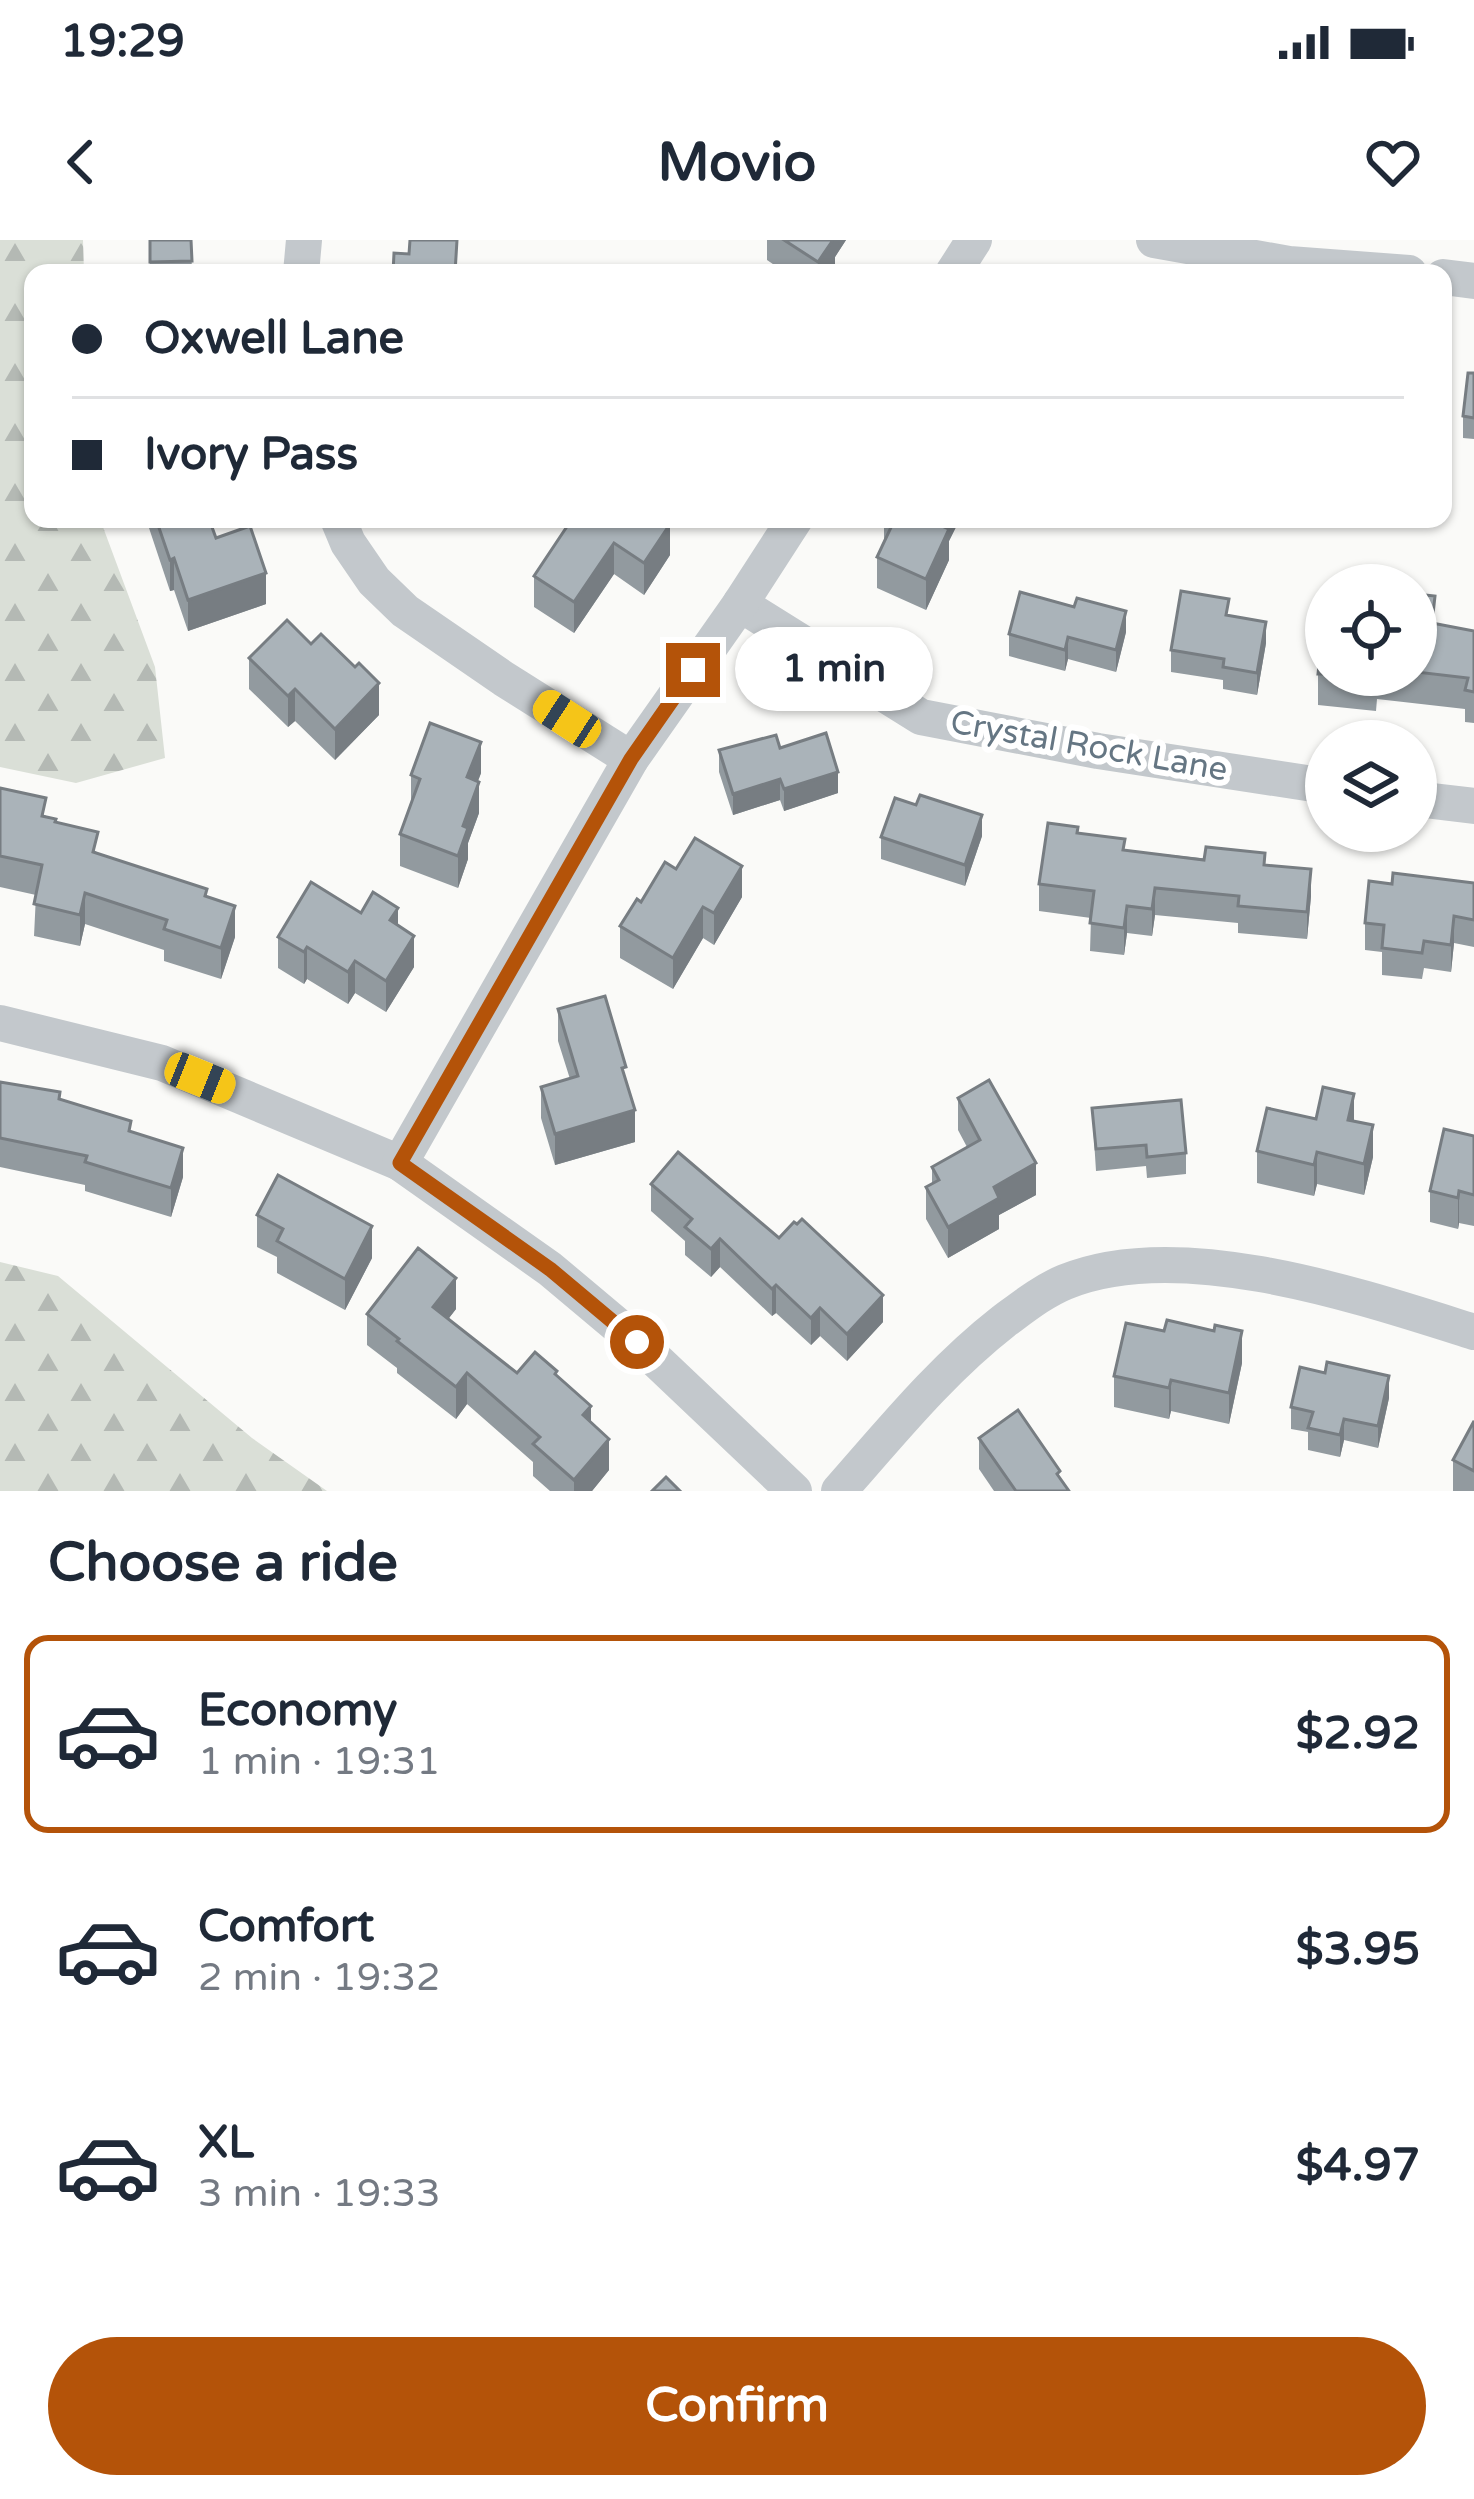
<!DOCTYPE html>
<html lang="en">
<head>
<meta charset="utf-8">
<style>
  :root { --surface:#fff; --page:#f2f2f3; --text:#1f2937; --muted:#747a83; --line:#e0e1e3; --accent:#b45309 }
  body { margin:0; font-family:"Varela Round",sans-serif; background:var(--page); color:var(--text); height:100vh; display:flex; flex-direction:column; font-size:45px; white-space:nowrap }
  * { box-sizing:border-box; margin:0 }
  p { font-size:39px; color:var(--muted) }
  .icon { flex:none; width:66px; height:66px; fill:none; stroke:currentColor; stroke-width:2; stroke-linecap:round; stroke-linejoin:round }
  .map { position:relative; height:1251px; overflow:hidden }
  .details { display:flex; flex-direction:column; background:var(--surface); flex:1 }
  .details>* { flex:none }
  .guide { position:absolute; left:24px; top:24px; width:1428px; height:264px; border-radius:24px; box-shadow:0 3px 9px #0004; display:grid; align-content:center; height:264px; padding:0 48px; background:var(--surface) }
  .controls { position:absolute; left:1305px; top:324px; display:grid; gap:24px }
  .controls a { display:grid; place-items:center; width:132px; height:132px; border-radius:50%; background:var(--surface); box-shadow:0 3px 9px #0004; font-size:60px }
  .end { position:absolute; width:54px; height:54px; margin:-27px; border:15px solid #b45309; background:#fff; box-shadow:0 0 0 6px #fff }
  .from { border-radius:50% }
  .bubble { position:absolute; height:84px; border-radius:42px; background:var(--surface); box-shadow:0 3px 9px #0004; font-size:39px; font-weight:700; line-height:84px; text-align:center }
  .car { position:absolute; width:36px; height:72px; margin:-36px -18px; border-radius:15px; box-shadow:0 0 9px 3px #0007; background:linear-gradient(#f5c518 24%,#345 0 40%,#f5c518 0 76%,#345 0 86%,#f5c518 0) }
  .guide b { display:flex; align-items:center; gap:42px; height:114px; font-size:45px }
  .guide b+b { border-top:3px solid var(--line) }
  .guide i { width:30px; height:30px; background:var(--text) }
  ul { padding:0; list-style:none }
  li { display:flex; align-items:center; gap:36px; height:198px; margin:0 24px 18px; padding:0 24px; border:6px solid transparent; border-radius:24px }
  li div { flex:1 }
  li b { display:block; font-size:45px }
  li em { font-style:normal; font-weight:700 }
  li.selected { border-color:var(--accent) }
  li>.icon { width:108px; height:108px; stroke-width:1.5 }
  h2 { padding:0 48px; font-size:54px; line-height:144px }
  .button { display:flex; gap:24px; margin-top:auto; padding:24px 48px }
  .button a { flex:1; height:138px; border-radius:72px; background:var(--accent); color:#fff; font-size:48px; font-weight:700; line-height:138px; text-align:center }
  .status { display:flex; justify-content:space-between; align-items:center; height:84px; padding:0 60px; background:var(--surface); direction:ltr }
  .status svg { height:33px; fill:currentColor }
  header { display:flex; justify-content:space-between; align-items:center; height:156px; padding:0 48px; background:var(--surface); font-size:54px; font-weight:700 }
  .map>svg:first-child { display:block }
</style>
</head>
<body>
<div class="status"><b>19:29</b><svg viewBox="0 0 49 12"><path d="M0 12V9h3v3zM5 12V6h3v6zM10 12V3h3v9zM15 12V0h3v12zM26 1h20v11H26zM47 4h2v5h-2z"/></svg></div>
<header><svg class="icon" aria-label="back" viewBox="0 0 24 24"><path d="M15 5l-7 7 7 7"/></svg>Movio<svg class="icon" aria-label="heart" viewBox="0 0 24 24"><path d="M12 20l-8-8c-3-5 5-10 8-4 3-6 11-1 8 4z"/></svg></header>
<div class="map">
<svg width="1474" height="1251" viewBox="0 0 1474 1251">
  <defs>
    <pattern id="forest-firs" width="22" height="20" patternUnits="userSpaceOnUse" patternTransform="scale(3)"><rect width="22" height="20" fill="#dadfd7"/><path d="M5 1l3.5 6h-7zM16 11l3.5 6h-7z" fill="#b4b9b4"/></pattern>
  </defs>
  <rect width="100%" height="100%" fill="#fafaf8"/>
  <g fill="url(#forest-firs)">
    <polygon points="0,0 83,0 84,33 33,33 33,279 100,279 155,427 165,518 76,543 0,527"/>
    <polygon points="0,1022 58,1036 252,1198 327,1251 0,1251"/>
  </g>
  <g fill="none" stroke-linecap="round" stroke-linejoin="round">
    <g stroke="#c3c8cc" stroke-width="36">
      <polyline points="1154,0 1289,24 1409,33"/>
      <polyline points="301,33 304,0"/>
      <polyline points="953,33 974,0"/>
      <polyline points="1443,37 1474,41"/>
      <polyline points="338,279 348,303 374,341 405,371 504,439 631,519"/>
      <polyline points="740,364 921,477 1098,511 1326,546"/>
      <polyline points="1416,559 1474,566"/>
      <polyline points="0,783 162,823 400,923 550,1029 637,1102 794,1251"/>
      <polyline points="400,923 631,519 740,364 795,279"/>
      <path d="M839 1251C891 1192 941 1130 1004 1081 1023 1067 1043 1051 1065 1042 1180 995 1360 1056 1474 1092"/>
    </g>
  </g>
  <g fill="#929a9f">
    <polygon points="149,0 191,0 192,33 150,33"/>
    <polygon points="767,0 846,0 835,17 835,28 832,33 786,33 767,20"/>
    <polygon points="1474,133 1474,199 1463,198 1463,176"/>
    <polygon points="146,279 209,279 216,298 266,364 188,391 174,350 170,351"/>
    <polygon points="572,279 670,315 644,355 614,334 574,393 534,367 534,336"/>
    <polygon points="884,279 960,279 949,301 949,320 926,370 877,348 877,317 884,303"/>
    <polygon points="1416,354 1435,383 1474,391 1474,483 1465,482 1465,469 1377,459 1376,471 1318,465 1318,434 1416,435"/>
    <polygon points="1229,375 1266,403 1257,455 1223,449 1223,440 1171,432 1171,410"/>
    <polygon points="1126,392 1116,432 1068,419 1065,431 1009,416 1009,394"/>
    <polygon points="249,418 379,475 335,520 295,481 288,487 249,449"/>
    <polygon points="780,508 838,553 784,571 780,560 733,575 719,532 719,510"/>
    <polygon points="481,533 478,541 479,573 468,603 468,619 458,648 400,626 400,594 411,563 411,535"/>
    <polygon points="0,548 56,582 98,613 207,657 235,697 221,739 164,721 164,710 85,684 80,706 34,696 36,655 0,647"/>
    <polygon points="1078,593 1125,610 1265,625 1311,656 1307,699 1238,693 1238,683 1155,675 1152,696 1127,693 1124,715 1090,711 1091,678 1039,671 1039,644"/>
    <polygon points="982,596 965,646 881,619 881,597"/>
    <polygon points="676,629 742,657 714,705 703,698 673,749 620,718 620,686 641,662"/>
    <polygon points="1474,643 1474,707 1454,703 1451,732 1424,728 1422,739 1382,735 1382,712 1365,710 1365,683 1392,644"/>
    <polygon points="361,673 398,686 414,727 386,772 355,753 348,764 307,739 304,744 278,728 278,697"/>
    <polygon points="558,769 635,902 555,925 541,878 541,847 570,839 558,801"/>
    <polygon points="0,842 60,860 131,892 183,937 171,977 85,951 85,945 0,927"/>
    <polygon points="958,858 1036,955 999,975 999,989 948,1018 926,979 926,947 932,944 932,927 967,907 958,890"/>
    <polygon points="1092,868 1186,913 1186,934 1147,938 1146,926 1096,931"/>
    <polygon points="1316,879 1354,881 1373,917 1364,955 1317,944 1314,956 1257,943 1257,911"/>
    <polygon points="1474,896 1474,986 1459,983 1458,989 1430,982 1430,951"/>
    <polygon points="651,944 779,998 883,1082 847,1121 820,1096 811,1105 776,1073 772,1076 720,1027 711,1037 685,1015 685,1001 651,971"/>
    <polygon points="257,975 372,1018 345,1070 277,1033 277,1017 257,1007"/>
    <polygon points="456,1069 448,1079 517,1133 557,1137 591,1183 609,1230 592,1251 550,1251 533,1236 533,1222 467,1164 456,1179 397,1133 397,1128 367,1105 367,1074"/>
    <polygon points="1242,1123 1229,1184 1171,1171 1169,1179 1114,1167 1114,1136"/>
    <polygon points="1389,1158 1378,1208 1344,1200 1340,1217 1308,1210 1308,1192 1291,1189 1291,1167"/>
    <polygon points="1474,1181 1474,1251 1453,1251 1453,1220"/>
    <polygon points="979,1198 1060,1239 1069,1251 994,1251 979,1229"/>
  </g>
  <g fill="#777d82">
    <polygon points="830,0 846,0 835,17 835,28 832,33 818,33 818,22"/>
    <polygon points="438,279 455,279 438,288"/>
    <polygon points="945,279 960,279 949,301 949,320 926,370 926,339"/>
    <polygon points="670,284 670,315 644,355 644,323"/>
    <polygon points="614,303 614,334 574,393 574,362"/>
    <polygon points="174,318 174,350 170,351 170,320"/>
    <polygon points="266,333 266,364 188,391 188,360"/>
    <polygon points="1126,371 1126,392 1116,432 1116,410"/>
    <polygon points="1266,382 1266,403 1257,455 1257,433"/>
    <polygon points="1068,397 1068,419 1065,431 1065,410"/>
    <polygon points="379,443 379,475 335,520 335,489"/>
    <polygon points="295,449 295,481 288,487 288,456"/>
    <polygon points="481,502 481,533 467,569 467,537"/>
    <polygon points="838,532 838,553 784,571 784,549"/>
    <polygon points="780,539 780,560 733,575 733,554"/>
    <polygon points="479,542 479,573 468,603 468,619 458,648 458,616 463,586"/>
    <polygon points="982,575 982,596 965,646 965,625"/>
    <polygon points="742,626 742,657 714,705 714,673"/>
    <polygon points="1311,629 1311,656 1307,699 1307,672"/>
    <polygon points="1155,648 1155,675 1152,696 1152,669"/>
    <polygon points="85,653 85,684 80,706 80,675"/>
    <polygon points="235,666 235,697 221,739 221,708"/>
    <polygon points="1127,666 1127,693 1124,715 1124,688"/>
    <polygon points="703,667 703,698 673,749 673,718"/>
    <polygon points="398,668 398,699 390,680"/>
    <polygon points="1454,676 1454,703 1451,732 1451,705"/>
    <polygon points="414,696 414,727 386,772 386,741"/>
    <polygon points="307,707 307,739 304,744 304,712"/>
    <polygon points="355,721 355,753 348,764 348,732"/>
    <polygon points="1354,854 1354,886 1348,880"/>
    <polygon points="635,870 635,902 555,925 555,894"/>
    <polygon points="1373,885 1373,917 1364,955 1364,924"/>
    <polygon points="183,908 183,937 171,977 171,948"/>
    <polygon points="1317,912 1317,944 1314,956 1314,925"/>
    <polygon points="1036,923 1036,955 999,975 999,989 948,1018 948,987 994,947"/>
    <polygon points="1459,951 1459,983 1458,989 1458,958"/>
    <polygon points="372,986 372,1018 345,1070 345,1039"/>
    <polygon points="720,999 720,1027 711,1037 711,1009"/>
    <polygon points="456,1038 456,1069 433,1099 433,1067"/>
    <polygon points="776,1045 776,1073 772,1076 772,1049"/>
    <polygon points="883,1055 883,1082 847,1121 847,1094"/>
    <polygon points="820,1068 820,1096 811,1105 811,1078"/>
    <polygon points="1242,1091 1242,1123 1229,1184 1229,1153"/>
    <polygon points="467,1133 467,1164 456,1179 456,1147"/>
    <polygon points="1389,1136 1389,1158 1378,1208 1378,1186"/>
    <polygon points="1171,1140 1171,1171 1169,1179 1169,1148"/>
    <polygon points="591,1166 591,1197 583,1175"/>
    <polygon points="1344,1179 1344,1200 1340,1217 1340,1195"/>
    <polygon points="609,1199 609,1230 592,1251 574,1251 574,1240"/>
  </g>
  <g fill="#aab3b9" stroke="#777d82" stroke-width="3">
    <polygon points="150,0 191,0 192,21 150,22"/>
    <polygon points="410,0 457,0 455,33 393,33 394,13 409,14"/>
    <polygon points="784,0 833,0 818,22"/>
    <polygon points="1468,133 1474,133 1474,178 1463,176"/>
    <polygon points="156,279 209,279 216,298 250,286 266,333 188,360 174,318 170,320"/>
    <polygon points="572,279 663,279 670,284 644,323 614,303 574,362 534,336"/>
    <polygon points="889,279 945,279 942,286 949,289 926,339 877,317 894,281"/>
    <polygon points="1181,351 1229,359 1226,375 1266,382 1257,433 1223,427 1224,419 1171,410"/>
    <polygon points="1020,352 1074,367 1077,358 1126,371 1116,410 1068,397 1065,410 1009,394"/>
    <polygon points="1416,354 1435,356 1432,383 1474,391 1474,452 1465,450 1468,438 1416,432"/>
    <polygon points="287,380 311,404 321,394 355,427 359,423 379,443 335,489 295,449 288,456 249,418"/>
    <polygon points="1323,390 1326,391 1326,434 1318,434"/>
    <polygon points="1332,435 1376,435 1376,440"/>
    <polygon points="430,483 481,502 467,537 479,542 463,586 468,588 458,616 400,594 420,539 411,535"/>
    <polygon points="826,493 838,532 784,549 780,539 733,554 719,510 776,495 780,508"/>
    <polygon points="0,548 46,558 42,576 56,579 55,582 98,592 93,612 207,649 205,656 235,666 221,708 164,689 167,680 85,653 80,675 34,664 42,625 0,616"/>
    <polygon points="920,555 982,575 965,625 881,597 895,558 916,565"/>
    <polygon points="1048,583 1078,587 1077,593 1125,599 1123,610 1204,620 1206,607 1265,613 1264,625 1311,629 1307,672 1238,666 1239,656 1155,648 1152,669 1127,666 1124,688 1090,683 1094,651 1039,644"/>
    <polygon points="695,598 742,626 714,673 703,667 673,718 620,686 637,659 641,662 665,622 676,629"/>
    <polygon points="1393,633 1474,643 1474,680 1454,676 1451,705 1424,701 1422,713 1382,708 1384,685 1365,683 1369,641 1392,644"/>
    <polygon points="311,642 361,673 373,652 398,668 390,680 414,696 386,741 355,721 348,732 307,707 304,712 278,697"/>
    <polygon points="605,756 626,827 622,828 635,870 555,894 541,847 578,836 558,769"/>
    <polygon points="989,840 1036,923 994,947 999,958 948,987 926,947 939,940 932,927 980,900 958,858"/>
    <polygon points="0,842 60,852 59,859 131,881 129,891 183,908 171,948 85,922 87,916 0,898"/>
    <polygon points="1323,847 1354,854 1348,880 1373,885 1364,924 1317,912 1314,925 1257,911 1267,868 1316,879"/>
    <polygon points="1181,860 1186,913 1147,917 1146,905 1096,909 1092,868"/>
    <polygon points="1444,889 1474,896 1474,955 1459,951 1458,958 1430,951"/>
    <polygon points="678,912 779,998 794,982 797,984 802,979 883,1055 847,1094 820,1068 811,1078 776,1045 772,1049 720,999 711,1009 685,987 692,979 651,944"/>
    <polygon points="278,935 372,986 345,1039 277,1001 283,989 257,975"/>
    <polygon points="418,1008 456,1038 433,1067 517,1133 535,1112 557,1131 555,1134 591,1166 583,1175 609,1199 574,1240 533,1204 540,1197 467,1133 456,1147 397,1101 399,1099 367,1074"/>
    <polygon points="1167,1080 1214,1091 1215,1085 1242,1091 1229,1153 1171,1140 1169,1148 1114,1136 1126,1083 1164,1091"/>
    <polygon points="1327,1122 1389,1136 1378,1186 1344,1179 1340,1195 1308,1188 1313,1172 1291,1167 1300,1127 1325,1133"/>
    <polygon points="1018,1170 1060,1231 1057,1234 1069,1251 1016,1251 979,1198"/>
    <polygon points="1474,1181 1474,1231 1453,1220"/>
    <polygon points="666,1237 680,1251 652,1251"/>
  </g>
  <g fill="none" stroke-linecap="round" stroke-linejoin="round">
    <polyline stroke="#b45309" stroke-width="15" points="637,1102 550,1029 400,923 631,519 693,430"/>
  </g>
  <g text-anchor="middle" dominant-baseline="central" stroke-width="12" stroke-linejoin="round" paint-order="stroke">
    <g font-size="33" fill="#657683" stroke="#fff">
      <text transform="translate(1089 506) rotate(10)">Crystal Rock Lane</text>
    </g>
  </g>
</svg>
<div class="controls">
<a><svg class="icon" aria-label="locate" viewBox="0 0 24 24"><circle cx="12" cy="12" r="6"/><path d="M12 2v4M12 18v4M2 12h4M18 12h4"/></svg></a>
<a><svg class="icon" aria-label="layers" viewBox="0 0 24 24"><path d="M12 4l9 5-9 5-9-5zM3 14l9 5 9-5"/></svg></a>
</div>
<i class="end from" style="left:637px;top:1102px"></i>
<i class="end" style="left:693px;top:430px"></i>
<div class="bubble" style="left:735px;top:387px;width:198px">1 min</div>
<i class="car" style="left:567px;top:479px;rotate:303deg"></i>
<i class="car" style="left:200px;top:838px;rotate:112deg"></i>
<div class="guide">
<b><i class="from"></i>Oxwell Lane</b>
<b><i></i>Ivory Pass</b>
</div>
</div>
<section class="details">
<h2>Choose a ride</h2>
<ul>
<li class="selected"><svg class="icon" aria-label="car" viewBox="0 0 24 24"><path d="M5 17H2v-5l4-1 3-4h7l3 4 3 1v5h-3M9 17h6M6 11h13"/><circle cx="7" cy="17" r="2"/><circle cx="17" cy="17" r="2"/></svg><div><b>Economy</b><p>1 min · 19:31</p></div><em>$2.92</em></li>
<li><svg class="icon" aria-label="car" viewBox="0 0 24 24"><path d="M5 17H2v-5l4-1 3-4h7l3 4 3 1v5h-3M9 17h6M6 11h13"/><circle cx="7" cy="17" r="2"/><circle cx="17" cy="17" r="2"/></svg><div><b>Comfort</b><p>2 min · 19:32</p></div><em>$3.95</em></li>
<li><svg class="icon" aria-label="car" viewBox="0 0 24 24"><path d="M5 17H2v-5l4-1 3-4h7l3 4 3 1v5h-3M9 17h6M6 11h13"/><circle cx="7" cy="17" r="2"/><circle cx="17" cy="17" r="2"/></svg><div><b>XL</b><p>3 min · 19:33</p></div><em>$4.97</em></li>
</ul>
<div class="button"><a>Confirm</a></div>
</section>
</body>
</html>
